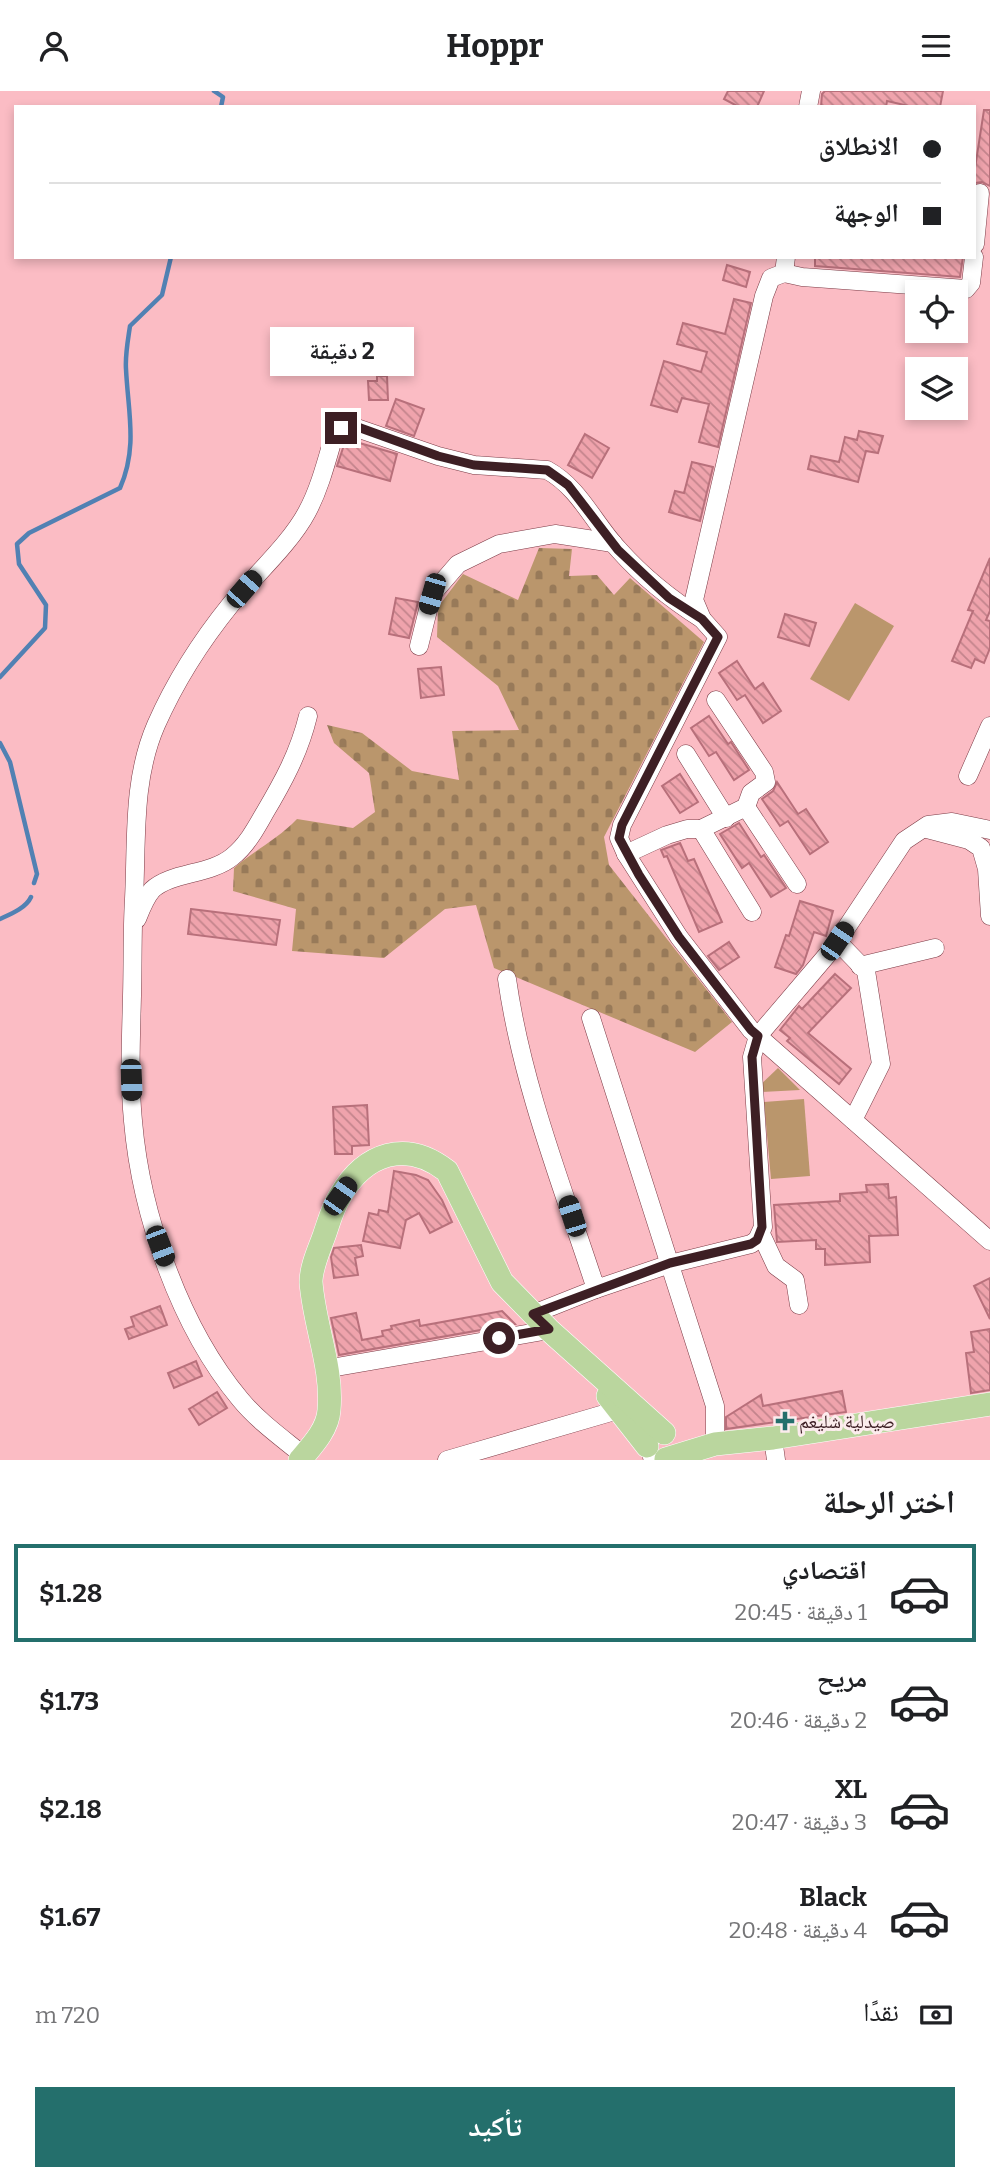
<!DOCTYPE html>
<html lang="ar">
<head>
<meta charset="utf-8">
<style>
  :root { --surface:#fff; --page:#f6f6f6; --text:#202124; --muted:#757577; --line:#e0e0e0; --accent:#246f6c }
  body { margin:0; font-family:Bitter,"Noto Naskh Arabic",serif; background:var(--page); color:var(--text); direction:rtl; height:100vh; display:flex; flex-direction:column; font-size:26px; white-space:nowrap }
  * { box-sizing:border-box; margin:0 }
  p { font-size:23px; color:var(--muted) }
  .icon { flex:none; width:38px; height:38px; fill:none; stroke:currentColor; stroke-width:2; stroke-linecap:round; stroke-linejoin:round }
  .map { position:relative; height:1369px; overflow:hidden; direction:ltr }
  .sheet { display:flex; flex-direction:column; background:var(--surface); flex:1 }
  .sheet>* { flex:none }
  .hud { position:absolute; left:14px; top:14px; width:962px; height:154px; border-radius:0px; box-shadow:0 4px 10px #0003; direction:rtl; display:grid; align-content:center; height:154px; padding:0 35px; background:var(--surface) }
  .fabs { position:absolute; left:905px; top:189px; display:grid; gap:14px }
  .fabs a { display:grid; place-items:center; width:63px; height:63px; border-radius:0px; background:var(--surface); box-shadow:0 4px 10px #0003; font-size:35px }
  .end { position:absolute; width:32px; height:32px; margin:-16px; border:9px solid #3d1f24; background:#fff; box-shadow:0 0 0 4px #fff }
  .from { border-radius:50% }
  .bubble { position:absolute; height:49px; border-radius:0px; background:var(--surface); box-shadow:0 4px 10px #0003; font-size:23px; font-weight:700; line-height:49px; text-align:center; direction:rtl }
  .car { position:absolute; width:21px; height:42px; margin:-21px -10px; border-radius:9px; box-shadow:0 0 5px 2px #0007; background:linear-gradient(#222 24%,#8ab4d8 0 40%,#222 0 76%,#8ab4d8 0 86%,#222 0) }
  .hud b { display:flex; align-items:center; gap:24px; height:66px; font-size:26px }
  .hud b+b { border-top:2px solid var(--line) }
  .hud i { width:18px; height:18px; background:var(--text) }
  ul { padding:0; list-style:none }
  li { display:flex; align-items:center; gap:21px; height:98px; margin:0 14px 10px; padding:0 21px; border:4px solid transparent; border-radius:0px }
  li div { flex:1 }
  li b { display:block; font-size:26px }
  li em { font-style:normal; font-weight:700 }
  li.on { border-color:var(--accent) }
  li>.icon { width:63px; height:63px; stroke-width:1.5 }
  h2 { padding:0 35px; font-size:32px; line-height:84px }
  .pay { display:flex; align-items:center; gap:18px; height:77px; padding:0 35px; font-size:26px }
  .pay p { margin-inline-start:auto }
  .button { display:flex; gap:14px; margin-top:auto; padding:14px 35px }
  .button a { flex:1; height:80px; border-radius:0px; background:var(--accent); color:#fff; font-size:28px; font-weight:700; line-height:80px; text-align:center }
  header { display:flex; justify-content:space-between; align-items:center; height:91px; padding:0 35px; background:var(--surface); font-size:32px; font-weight:700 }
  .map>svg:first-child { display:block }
</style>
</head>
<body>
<header><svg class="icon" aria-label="menu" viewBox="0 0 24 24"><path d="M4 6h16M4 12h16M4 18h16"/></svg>Hoppr<svg class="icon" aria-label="person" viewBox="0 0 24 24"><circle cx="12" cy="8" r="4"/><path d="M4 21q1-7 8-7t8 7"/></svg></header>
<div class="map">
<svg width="990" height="1369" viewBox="0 0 990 1369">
  <defs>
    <pattern id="cemetery-stones" width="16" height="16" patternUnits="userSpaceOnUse" patternTransform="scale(1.75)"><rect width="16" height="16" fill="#ba966c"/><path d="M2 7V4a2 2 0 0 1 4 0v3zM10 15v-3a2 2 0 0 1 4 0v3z" fill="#987a59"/></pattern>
    <pattern id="building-back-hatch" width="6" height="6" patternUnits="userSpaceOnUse" patternTransform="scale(1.75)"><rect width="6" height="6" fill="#efa3ac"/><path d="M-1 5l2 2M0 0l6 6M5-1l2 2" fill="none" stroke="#c3848c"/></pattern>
  </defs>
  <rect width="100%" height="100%" fill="#fbbcc4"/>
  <g fill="#ba966c">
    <polygon points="855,512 894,535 849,610 810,588"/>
    <polygon points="778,977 800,999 760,1001 759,995"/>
    <polygon points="804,1008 810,1085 771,1088 764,1011"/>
  </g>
  <path fill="url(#cemetery-stones)" d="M539 457 572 458 569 485 597 484 614 504 630 487 704 551 604 746 609 774 732 931 695 961 494 877 476 814 445 818 384 867 292 860 296 818 233 800 234 777C255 759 278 748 297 728L353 737 375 721 369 682 334 652 327 634 362 642 412 680 459 689 452 640 519 639 498 595 437 546 438 516 463 483 518 509Z"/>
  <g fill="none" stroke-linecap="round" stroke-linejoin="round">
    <g stroke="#5181b3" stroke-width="4.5">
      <polyline points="214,0 223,6 221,16"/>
      <path d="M0 586 45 537 46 514 19 473 17 453 29 442 120 397C138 356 128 321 126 278 125 264 128 249 130 235L162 204 171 166"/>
      <polyline points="0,652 10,671 37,783 34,792"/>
      <path d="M0 828C11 823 26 817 31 806"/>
    </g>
  </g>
  <g fill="url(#building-back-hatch)" stroke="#b8707b" stroke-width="2">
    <polygon points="728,0 764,0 757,16 739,16 724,8"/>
    <polygon points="825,0 943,0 940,16 913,16 887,10 886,16 821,16 822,3"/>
    <polygon points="984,19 990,19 990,95 982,91 975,92 975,77"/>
    <polygon points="815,166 963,166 960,186 815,175"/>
    <polygon points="727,174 750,181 746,196 723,189"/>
    <polygon points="734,208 751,212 718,356 699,351 709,313 682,307 677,321 651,314 664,270 701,281 707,261 677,253 683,232 725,243"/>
    <polygon points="377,285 387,285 388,309 369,309 368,290 377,290"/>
    <polygon points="396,308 424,318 414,345 386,335"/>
    <polygon points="859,340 883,345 878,362 866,360 858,391 808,378 811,365 839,371 845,346 857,349"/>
    <polygon points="585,343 609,357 592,387 568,374"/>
    <polygon points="346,348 397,363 390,390 337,375"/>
    <polygon points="692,371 713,376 700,430 669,421 675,400 684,402"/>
    <polygon points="990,467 990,520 986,529 990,530 990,557 984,572 975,568 971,577 952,570 973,520 968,519"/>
    <polygon points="396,507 418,511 409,547 389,543"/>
    <polygon points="785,523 816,532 809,555 778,546"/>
    <polygon points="737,570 755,598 763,592 781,620 763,632 745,604 737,609 719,582"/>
    <polygon points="441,576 444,604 421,607 418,578"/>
    <polygon points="709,625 728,653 731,651 749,679 734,689 716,661 709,665 691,637"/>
    <polygon points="680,683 698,711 680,722 662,695"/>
    <polygon points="777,691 798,723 806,718 828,751 810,763 788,730 780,735 762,708 773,700"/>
    <polygon points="739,732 761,766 764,764 786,797 771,806 749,772 742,777 720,743"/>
    <polygon points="680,752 688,770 694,768 722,831 699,841 667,765 664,766 661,759"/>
    <polygon points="800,810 833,820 826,845 814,841 803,874 796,883 775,876 786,844 789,845"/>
    <polygon points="191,818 280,829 276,854 188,843"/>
    <polygon points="729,851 739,866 719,879 708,865"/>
    <polygon points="835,883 851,897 808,942 851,978 839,993 787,950 790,947 780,939 799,915 802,918"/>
    <polygon points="367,1014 369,1054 352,1055 352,1063 335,1063 333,1016"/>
    <polygon points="394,1080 416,1084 428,1089 442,1109 452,1131 430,1142 419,1122 406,1129 400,1157 363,1150 369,1122 378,1124 379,1119 388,1121"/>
    <polygon points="888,1093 889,1107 896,1106 898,1144 869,1145 870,1171 825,1174 825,1158 816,1158 816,1149 777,1151 774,1114 840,1110 840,1103 867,1101 866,1094"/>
    <polygon points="361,1154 363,1165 355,1167 358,1184 334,1187 331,1166 334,1157"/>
    <polygon points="990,1187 990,1228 974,1195"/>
    <polygon points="160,1215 167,1234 129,1248 125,1238 134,1235 131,1226"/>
    <polygon points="502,1220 515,1233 339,1264 331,1227 356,1222 362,1249 383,1245 382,1240 392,1238 391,1235 419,1229 420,1235"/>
    <polygon points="990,1238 990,1299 971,1302 966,1262 974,1261 971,1241"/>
    <polygon points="196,1270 202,1285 174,1297 168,1282"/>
    <polygon points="842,1300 846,1321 726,1338 726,1326 761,1304 763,1315"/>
    <polygon points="217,1301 227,1317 199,1334 189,1318"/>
  </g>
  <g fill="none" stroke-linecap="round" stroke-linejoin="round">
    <g stroke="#7b3a45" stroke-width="19">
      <g id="minor">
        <polyline points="808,16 811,0"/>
        <polyline points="975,153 980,102"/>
        <polyline points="786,166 784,182 771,187 764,205 694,509 702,528 718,546 622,734 619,747 626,763 679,846 751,939 990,1150"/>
        <polyline points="784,182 802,186 966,198 971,192 974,166"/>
        <polyline points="419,555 432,503 458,473 499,453 555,443 613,452"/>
        <polyline points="686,663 726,727"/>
        <polyline points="968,685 990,635"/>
        <polyline points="746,716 797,793"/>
        <polyline points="701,738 752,821"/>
        <polyline points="927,738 969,749 981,757 987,778 990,825"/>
        <polyline points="626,763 667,744 687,738 701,738 746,716 751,702 766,691 764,681 716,609"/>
        <path d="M137 828C141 818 145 807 152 799 171 781 210 784 232 766 246 755 255 739 264 723 283 691 299 662 308 625"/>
        <polyline points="837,850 866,880 881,973 853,1029"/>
        <polyline points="860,875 935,857"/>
        <path d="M507 888C522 994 563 1097 596 1198L670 1173 751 1153 757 1149 763 1136 752 966 758 945 833 857 904 750 928 734 952 731 990 739"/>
        <polyline points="591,927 715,1315 715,1353"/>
        <polyline points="761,1143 776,1175 795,1189 799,1214"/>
        <polyline points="533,1223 596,1198"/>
        <polyline points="325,1278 549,1239"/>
        <polyline points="773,1347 776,1369"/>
        <path d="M304 1365C282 1347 258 1330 240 1308 180 1236 141 1124 133 1030 129 989 131 946 132 905 133 872 132 841 134 808 137 749 132 689 156 634 175 591 201 550 231 513 254 485 290 453 307 421 320 397 327 368 335 341L348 334 438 365 474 374 547 379C580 397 594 433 619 459 643 486 672 509 702 528"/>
        <polyline points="652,1366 653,1369"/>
        <polyline points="447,1369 618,1319"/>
      </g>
    </g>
    <g stroke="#fff" stroke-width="24">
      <g id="major">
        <polyline points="608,1305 647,1355"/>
        <polyline points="666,1368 715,1353 773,1347 990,1313"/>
        <path d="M300 1369C312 1355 328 1338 329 1319 333 1276 314 1234 311 1191 311 1176 319 1159 324 1145 329 1131 332 1118 340 1105 365 1062 406 1048 447 1080L502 1191 549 1239 664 1342"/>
      </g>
    </g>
    <use href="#minor" stroke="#fff" stroke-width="18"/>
    <use href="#major" stroke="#bad69e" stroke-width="23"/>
  </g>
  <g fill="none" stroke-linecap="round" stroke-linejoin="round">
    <polyline stroke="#3d1f24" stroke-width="9" points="341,337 348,334 355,335 438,365 474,374 547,379 568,394 618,459 669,507 702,528 718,546 622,734 619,747 639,784 679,846 751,939 758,945 752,966 762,1136 757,1149 751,1153 670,1172 533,1223 549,1238 499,1247"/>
  </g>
  <path fill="#246f6c" stroke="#fceced" stroke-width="2.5" d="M781.5 1319.5h7v7h7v7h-7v7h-7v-7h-7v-7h7z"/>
  <g text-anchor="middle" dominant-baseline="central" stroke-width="6" stroke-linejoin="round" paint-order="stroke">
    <g font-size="19" fill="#3d1f24" stroke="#fceced" text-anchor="start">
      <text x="799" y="1330">صيدلية شليغم</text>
    </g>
  </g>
</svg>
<div class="fabs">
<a><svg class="icon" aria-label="locate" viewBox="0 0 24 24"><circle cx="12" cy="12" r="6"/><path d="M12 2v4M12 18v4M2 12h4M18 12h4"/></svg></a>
<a><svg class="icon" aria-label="layers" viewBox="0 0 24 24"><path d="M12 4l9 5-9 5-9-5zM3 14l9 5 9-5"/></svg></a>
</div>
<i class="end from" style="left:499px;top:1247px"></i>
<i class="end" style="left:341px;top:337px"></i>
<div class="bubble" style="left:270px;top:236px;width:144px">2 دقيقة</div>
<i class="car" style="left:244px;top:498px;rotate:41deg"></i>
<i class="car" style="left:432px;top:503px;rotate:196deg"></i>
<i class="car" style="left:837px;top:850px;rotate:34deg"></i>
<i class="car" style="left:131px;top:989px;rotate:178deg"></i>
<i class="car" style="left:340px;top:1105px;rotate:35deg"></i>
<i class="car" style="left:572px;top:1125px;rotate:342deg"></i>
<i class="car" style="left:160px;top:1155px;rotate:159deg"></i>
<div class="hud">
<b><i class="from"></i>الانطلاق</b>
<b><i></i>الوجهة</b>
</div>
</div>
<section class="sheet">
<h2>اختر الرحلة</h2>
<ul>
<li class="on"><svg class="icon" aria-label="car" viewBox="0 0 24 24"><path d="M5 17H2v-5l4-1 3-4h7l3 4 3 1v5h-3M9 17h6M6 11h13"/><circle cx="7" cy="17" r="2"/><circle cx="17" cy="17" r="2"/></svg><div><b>اقتصادي</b><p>1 دقيقة · 20:45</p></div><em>$1.28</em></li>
<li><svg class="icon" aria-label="car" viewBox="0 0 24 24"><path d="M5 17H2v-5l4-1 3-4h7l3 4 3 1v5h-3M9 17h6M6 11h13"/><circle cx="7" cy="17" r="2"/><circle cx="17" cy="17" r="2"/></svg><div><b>مريح</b><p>2 دقيقة · 20:46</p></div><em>$1.73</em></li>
<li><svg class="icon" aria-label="car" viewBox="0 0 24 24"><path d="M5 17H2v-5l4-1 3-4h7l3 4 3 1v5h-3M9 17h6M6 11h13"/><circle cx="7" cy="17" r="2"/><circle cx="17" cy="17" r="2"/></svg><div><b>XL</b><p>3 دقيقة · 20:47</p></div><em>$2.18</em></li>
<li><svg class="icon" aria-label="car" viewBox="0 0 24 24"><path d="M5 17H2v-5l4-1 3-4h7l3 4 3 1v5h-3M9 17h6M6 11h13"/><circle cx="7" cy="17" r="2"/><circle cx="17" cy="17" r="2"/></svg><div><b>Black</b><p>4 دقيقة · 20:48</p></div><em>$1.67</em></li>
</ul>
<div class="pay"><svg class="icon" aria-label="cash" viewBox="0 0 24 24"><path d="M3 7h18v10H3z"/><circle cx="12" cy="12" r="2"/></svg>نقدًا<p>720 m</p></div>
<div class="button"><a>تأكيد</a></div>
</section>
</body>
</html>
